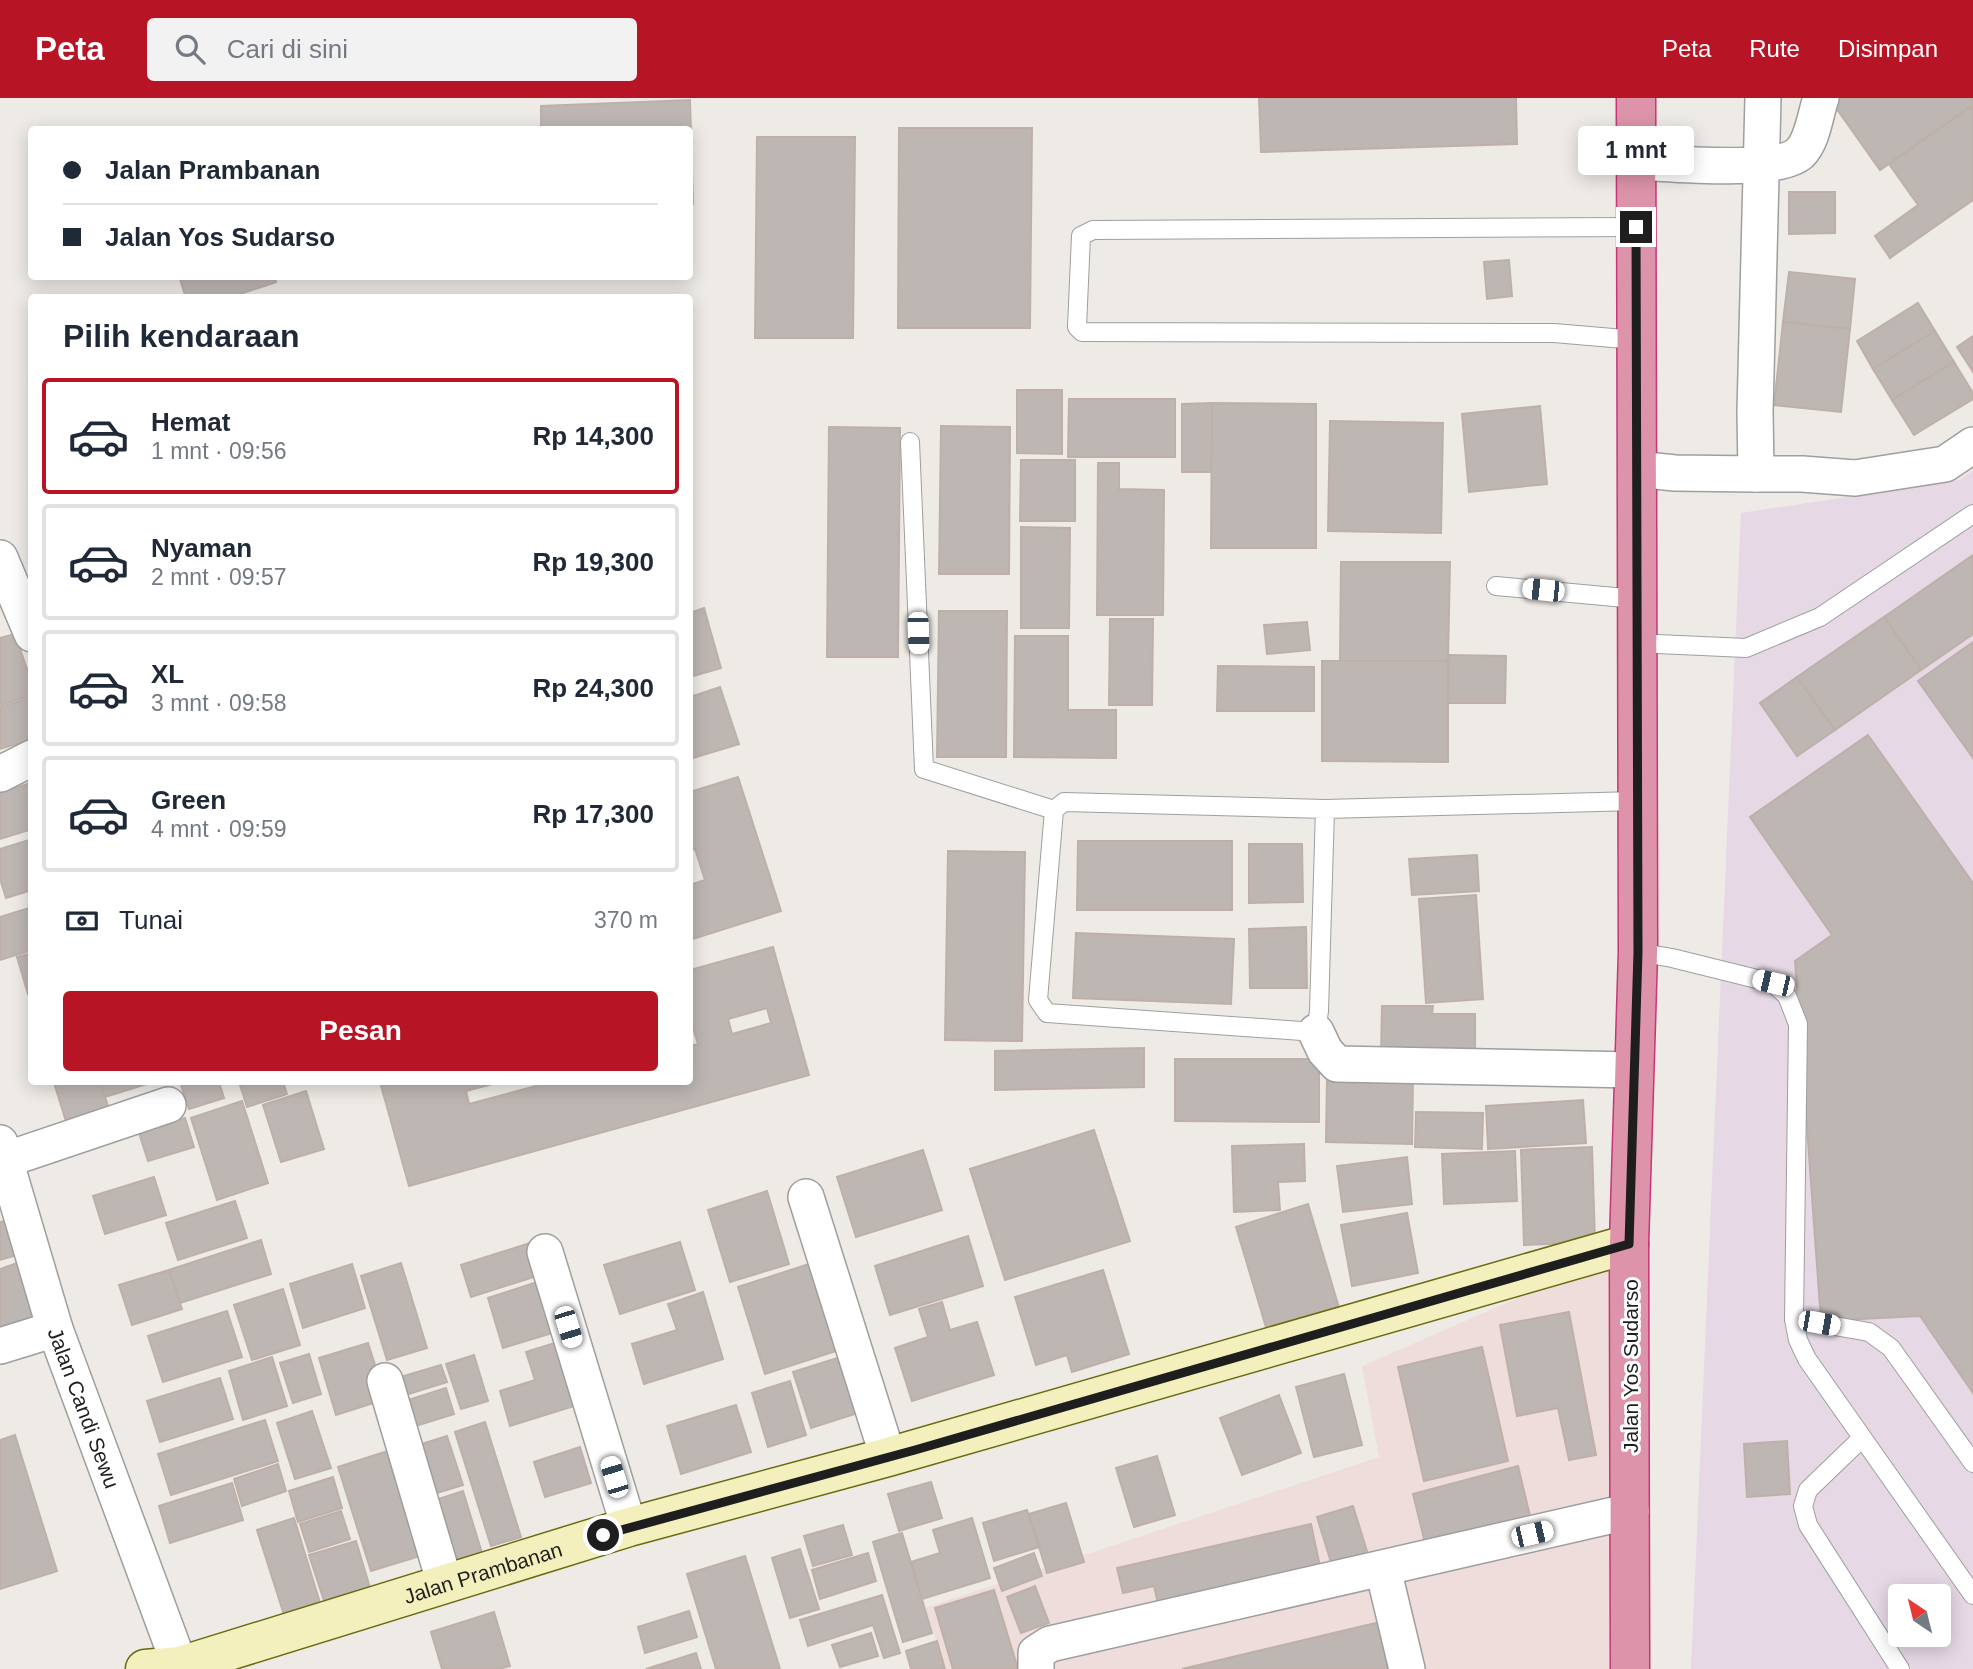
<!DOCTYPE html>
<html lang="id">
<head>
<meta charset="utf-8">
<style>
  :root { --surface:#fff; --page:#f2f2f3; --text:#1f2937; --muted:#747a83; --line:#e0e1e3; --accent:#b71425 }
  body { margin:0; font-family:Arial,sans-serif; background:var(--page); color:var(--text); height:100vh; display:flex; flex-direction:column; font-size:26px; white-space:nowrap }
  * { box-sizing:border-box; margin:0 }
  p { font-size:23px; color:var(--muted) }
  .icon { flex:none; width:38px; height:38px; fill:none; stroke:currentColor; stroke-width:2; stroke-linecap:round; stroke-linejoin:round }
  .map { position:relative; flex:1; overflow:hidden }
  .sheet { position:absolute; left:28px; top:196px; width:665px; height:791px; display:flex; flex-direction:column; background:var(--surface); border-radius:7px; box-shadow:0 4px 18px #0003 }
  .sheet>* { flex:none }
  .banner { position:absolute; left:28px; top:28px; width:665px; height:154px; border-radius:7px; box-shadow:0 4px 18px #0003; display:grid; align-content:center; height:154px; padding:0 35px; background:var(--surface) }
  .needle { width:46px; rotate:325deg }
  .fabs { position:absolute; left:1888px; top:1486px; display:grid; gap:14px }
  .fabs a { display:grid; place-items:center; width:63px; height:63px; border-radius:7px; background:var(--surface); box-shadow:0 4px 18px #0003; font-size:35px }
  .end { position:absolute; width:32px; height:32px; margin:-16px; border:9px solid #1e1e1e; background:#fff; box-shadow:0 0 0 4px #fff }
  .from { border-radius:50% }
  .bubble { position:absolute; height:49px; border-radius:7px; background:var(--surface); box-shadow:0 4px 18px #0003; font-size:23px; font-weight:800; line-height:49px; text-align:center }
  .car { position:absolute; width:21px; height:42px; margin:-21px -10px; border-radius:9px; box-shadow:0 0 5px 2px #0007; background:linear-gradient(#fff 24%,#345 0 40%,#fff 0 76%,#345 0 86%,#fff 0) }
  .banner b { display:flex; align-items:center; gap:24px; height:66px; font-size:26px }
  .banner b+b { border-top:2px solid var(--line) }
  .banner i { width:18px; height:18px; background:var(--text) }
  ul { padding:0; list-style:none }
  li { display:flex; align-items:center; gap:21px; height:116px; margin:0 14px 10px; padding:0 21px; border:4px solid var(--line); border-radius:7px }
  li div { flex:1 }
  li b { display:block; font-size:26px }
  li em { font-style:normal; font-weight:800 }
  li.current { border-color:var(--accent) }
  li>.icon { width:63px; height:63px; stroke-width:1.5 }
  h2 { padding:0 35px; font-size:32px; line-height:84px }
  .pay { display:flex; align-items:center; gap:18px; height:77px; padding:0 35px; font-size:26px }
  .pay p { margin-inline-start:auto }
  .button { display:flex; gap:14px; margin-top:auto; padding:14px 35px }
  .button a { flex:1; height:80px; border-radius:7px; background:var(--accent); color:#fff; font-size:28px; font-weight:800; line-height:80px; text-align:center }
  header { display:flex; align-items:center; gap:42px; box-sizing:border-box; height:98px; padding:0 35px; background:var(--accent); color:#fff }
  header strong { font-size:33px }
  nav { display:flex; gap:38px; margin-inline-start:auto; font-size:24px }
  .search { width:490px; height:63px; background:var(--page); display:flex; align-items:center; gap:18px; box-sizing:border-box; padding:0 24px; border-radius:7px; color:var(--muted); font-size:26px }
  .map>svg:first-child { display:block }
</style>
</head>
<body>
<header>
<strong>Peta</strong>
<div class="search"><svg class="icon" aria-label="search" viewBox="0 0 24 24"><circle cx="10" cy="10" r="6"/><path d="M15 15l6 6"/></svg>Cari di sini</div>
<nav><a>Peta</a><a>Rute</a><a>Disimpan</a></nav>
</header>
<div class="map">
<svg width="1973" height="1571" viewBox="0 0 1973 1571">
  <rect width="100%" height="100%" fill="#eeeae5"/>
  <path fill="#e6d8e5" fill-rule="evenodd" d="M1973 372V1571H1691L1741 415 1960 382ZM1900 1498H1939V1536H1900Z"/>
  <polygon fill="#eeddda" points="1621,1155 1623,1571 946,1571 925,1510 1379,1359 1362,1268"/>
  <g fill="#beb6b2" stroke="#beb0a9" stroke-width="2" fill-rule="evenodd">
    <polygon points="1259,0 1516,0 1517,46 1261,54"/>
    <polygon points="1829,0 1973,0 1973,7 1880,72"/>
    <polygon points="690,2 693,106 690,106 690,32 541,32 541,8"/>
    <polygon points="1973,7 1973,102 1890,160 1875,138 1918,107 1889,66"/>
    <polygon points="899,30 1032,30 1030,230 898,230"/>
    <polygon points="757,39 855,39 853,240 755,240"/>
    <polygon points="1789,94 1835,94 1835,135 1789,136"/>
    <polygon points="1509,162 1512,198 1487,201 1484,164"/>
    <polygon points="1789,174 1855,181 1850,231 1783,224"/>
    <polygon points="179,178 274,178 276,184 228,200 186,200"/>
    <polygon points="1918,205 1935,233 1873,271 1857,243"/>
    <polygon points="1783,224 1850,231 1841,314 1774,307"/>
    <polygon points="1935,233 1954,264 1892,302 1873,271"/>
    <polygon points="1973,238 1973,274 1957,249"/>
    <polygon points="1954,264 1973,295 1973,301 1914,337 1892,302"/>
    <polygon points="1017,292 1062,292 1062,356 1017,355"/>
    <polygon points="1069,301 1175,301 1175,359 1068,359"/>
    <polygon points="1212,305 1212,374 1182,374 1182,306"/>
    <polygon points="1212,305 1316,306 1316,450 1211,450"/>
    <polygon points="1540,308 1547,386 1469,394 1462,316"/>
    <polygon points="1330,323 1443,325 1441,435 1328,433"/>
    <polygon points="941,328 1010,329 1009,476 939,476"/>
    <polygon points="829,329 900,330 898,559 827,559"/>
    <polygon points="1021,362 1075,362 1075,423 1020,423"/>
    <polygon points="1098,365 1119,365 1119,391 1164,392 1163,517 1097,517"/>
    <polygon points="1021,429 1070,430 1069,530 1021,530"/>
    <polygon points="1973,457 1973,536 1921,572 1884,519"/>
    <polygon points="1341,464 1450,464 1448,563 1340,563"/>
    <polygon points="704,510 721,570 690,579 690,515"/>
    <polygon points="939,513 1007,513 1006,659 937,659"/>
    <polygon points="1884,519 1921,572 1835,632 1797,579"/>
    <polygon points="1110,521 1153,521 1152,607 1109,607"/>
    <polygon points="1307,524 1310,552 1267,556 1264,527"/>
    <polygon points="15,536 32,586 32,597 0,607 0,540"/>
    <polygon points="1015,538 1068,538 1068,612 1116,612 1116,660 1014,659"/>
    <polygon points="1973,544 1973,660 1918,583"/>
    <polygon points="1449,557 1506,558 1505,605 1448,605"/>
    <polygon points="1322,563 1448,563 1448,664 1322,663"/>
    <polygon points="1218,568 1314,569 1314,613 1217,613"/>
    <polygon points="1797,579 1835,632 1797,658 1760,605"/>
    <polygon points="720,589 739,646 690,661 690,599"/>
    <polygon points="32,599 32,641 0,651 0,609"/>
    <polygon points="1868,637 1973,785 1973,1295 1920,1218 1821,1223 1795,863 1832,837 1750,719"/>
    <polygon points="738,679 781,813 690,842 690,787 705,782 695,751 690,752 690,694"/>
    <polygon points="30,685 32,731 0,741 0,695"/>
    <polygon points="32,741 32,792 6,800 0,781 0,751"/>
    <polygon points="1078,743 1232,743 1232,812 1077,812"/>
    <polygon points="1249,746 1302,746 1303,804 1249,805"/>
    <polygon points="948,753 1025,754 1022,943 945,942"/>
    <polygon points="1477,757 1479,793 1412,797 1409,761"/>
    <polygon points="1476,797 1483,901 1426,905 1419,801"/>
    <polygon points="32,809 32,852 0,862 0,819"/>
    <polygon points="1306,829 1307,890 1250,890 1249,831"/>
    <polygon points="1076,835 1234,841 1231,906 1073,900"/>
    <path d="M773 849 809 977 409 1088 380 984H500L466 993 469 1006 536 988 535 984H690V948L698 946 693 930 690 931V872ZM767 910 771 925 732 936 728 921Z"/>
    <polygon points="32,855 32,895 28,896 17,859"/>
    <polygon points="1382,908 1433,908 1432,916 1475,916 1475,951 1432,950 1432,958 1381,958"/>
    <polygon points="1144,950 1144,989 995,992 995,953"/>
    <polygon points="1175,961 1319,961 1319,1024 1175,1023"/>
    <polygon points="1327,978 1413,980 1412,1046 1326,1044"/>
    <polygon points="58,984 100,984 113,1023 70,1036 54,985"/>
    <polygon points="100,984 153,984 105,999"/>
    <polygon points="180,984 219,984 224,1000 189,1011"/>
    <polygon points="239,984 283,984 287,996 247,1009"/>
    <polygon points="306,993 324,1051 281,1064 263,1007"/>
    <polygon points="1583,1002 1586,1045 1488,1051 1486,1008"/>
    <polygon points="242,1003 268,1085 217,1102 191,1020"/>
    <polygon points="1416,1014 1483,1015 1482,1051 1415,1049"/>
    <polygon points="185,1020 194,1049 148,1063 139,1035"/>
    <polygon points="1094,1032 1130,1143 1005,1182 970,1071"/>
    <polygon points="1304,1046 1305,1083 1278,1084 1280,1112 1234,1114 1232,1048"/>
    <polygon points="1592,1049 1595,1144 1524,1147 1521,1052"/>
    <polygon points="923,1052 942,1112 856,1139 837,1079"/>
    <polygon points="1515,1053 1517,1103 1444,1106 1442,1056"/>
    <polygon points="1407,1059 1412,1106 1343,1114 1337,1068"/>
    <polygon points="154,1079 166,1117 105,1136 93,1098"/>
    <polygon points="767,1093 789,1166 730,1184 708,1112"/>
    <polygon points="235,1103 247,1140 178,1162 166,1125"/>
    <polygon points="1308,1106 1343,1223 1271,1246 1236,1129"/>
    <polygon points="1407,1115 1418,1175 1352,1188 1341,1127"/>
    <polygon points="9,1122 20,1156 0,1162 0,1124"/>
    <polygon points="968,1138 983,1188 890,1217 875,1168"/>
    <polygon points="261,1142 271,1176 180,1205 169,1172"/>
    <polygon points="533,1144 543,1176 471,1199 461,1167"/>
    <polygon points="680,1144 695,1192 620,1216 604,1167"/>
    <polygon points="17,1165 36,1223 0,1234 0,1171"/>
    <polygon points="401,1165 427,1250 387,1262 361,1178"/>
    <polygon points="812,1165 839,1252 765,1276 738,1189"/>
    <polygon points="352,1166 365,1210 303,1230 290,1186"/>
    <polygon points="169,1172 182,1211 132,1227 119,1187"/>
    <polygon points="1103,1172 1129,1256 1072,1274 1067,1257 1036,1267 1015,1199"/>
    <polygon points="546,1181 562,1232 503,1250 488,1200"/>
    <polygon points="283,1191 300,1247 252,1262 234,1207"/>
    <polygon points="703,1194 723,1261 644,1286 632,1246 677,1232 668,1206"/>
    <polygon points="942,1204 950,1232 977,1224 994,1277 912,1303 895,1250 928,1239 919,1211"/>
    <polygon points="227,1213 242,1259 163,1284 148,1238"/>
    <polygon points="1569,1214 1596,1357 1569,1362 1558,1310 1517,1318 1500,1227"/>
    <polygon points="558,1244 577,1307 510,1328 500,1293 535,1282 526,1254"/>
    <polygon points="368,1245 386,1301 336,1317 319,1260"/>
    <polygon points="1482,1249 1508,1363 1424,1383 1398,1269"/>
    <polygon points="309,1256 321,1296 293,1305 280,1265"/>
    <polygon points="474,1257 488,1303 461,1311 446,1266"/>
    <polygon points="847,1257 864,1313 811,1330 793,1274"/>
    <polygon points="272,1259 287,1308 243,1322 229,1273"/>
    <polygon points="441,1267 447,1284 399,1299 394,1281"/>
    <polygon points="1344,1276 1362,1347 1314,1359 1296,1289"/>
    <polygon points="220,1280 233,1321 160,1344 147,1303"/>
    <polygon points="790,1283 806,1337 768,1349 752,1295"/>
    <polygon points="446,1290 454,1316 406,1331 399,1305"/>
    <polygon points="1279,1297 1301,1355 1242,1377 1220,1320"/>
    <polygon points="736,1307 751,1354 681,1376 667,1328"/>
    <polygon points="312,1313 331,1370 295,1381 277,1325"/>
    <polygon points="265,1322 278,1363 171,1397 158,1356"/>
    <polygon points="485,1324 521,1439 491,1448 455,1334"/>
    <polygon points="15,1337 57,1473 0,1491 0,1342"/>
    <polygon points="447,1338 463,1387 427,1398 412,1349"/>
    <polygon points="1787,1343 1790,1396 1747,1399 1744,1346"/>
    <polygon points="403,1348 436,1453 371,1473 338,1369"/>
    <polygon points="580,1349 591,1385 545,1399 534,1364"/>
    <polygon points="1157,1358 1175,1417 1134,1429 1116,1370"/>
    <polygon points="278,1366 286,1393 242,1408 234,1381"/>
    <polygon points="1518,1368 1532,1426 1427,1453 1413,1396"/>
    <polygon points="333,1379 342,1410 298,1424 289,1393"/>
    <polygon points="931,1384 942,1420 899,1433 888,1396"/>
    <polygon points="232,1385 243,1422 170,1445 159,1408"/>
    <polygon points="463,1393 482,1455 449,1466 430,1404"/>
    <polygon points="1066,1405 1084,1464 1047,1475 1029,1416"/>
    <polygon points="1353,1408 1370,1463 1334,1474 1317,1419"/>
    <polygon points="1027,1412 1039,1449 994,1463 983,1425"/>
    <polygon points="341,1413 350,1441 309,1454 300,1426"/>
    <polygon points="294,1420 321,1508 285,1520 257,1432"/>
    <polygon points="972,1420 990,1480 922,1501 911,1464 940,1455 933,1432"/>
    <polygon points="1311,1426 1322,1478 1160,1514 1154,1488 1123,1495 1117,1470"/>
    <polygon points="843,1427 852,1457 813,1468 804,1438"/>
    <polygon points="902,1435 932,1535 903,1544 873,1444"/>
    <polygon points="356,1443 374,1503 329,1518 309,1457"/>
    <polygon points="800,1451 819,1511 790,1520 772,1460"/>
    <polygon points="868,1455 876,1483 820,1501 812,1472"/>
    <polygon points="1034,1455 1042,1478 1002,1493 994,1470"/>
    <polygon points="745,1458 780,1571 716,1571 687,1476"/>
    <polygon points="1035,1488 1049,1525 1021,1535 1007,1499"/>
    <polygon points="994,1492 1018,1571 953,1571 935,1510"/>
    <polygon points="882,1497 900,1555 884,1560 873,1527 808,1548 800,1522"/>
    <polygon points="689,1513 697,1539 645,1555 638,1529"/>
    <polygon points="494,1514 510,1568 499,1571 442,1571 431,1534"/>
    <polygon points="1380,1524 1391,1571 1182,1571"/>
    <polygon points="871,1535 878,1558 840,1569 832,1547"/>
    <polygon points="937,1543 945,1571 911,1571 906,1553"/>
    <polygon points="696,1555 701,1571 646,1571"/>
  </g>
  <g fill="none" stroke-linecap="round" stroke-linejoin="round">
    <g stroke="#9f9f9f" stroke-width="20">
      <g id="lane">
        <polyline points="1636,242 1554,235 1082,234 1077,229 1081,138 1093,132 1636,129"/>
        <polyline points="910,344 924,671 1054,712"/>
        <polyline points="1496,488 1636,501"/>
        <polyline points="1635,545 1746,550 1820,519 1973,416"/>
        <polyline points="1325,711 1319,913 1316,934 1047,915 1038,902 1054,712 1064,704 1325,711 1636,703"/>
        <polyline points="1638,854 1672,860 1773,885 1787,898 1798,926 1794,1221 1798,1242 1807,1261 1973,1497"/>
        <polyline points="1794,1221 1869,1234 1891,1250 1973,1365"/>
        <polyline points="1862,1340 1808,1392 1803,1408 1808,1427 1900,1571"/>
      </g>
    </g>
    <g stroke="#9f9f9f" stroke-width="38">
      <g id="street">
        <polyline points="1763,0 1755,314 1756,376 1802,376 1855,380 1945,366 1973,347"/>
        <path d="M1636 64C1669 65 1777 76 1800 55 1813 42 1815 17 1821 0"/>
        <polyline points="1636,371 1675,375 1756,376"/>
        <polyline points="0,460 32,536"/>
        <polyline points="0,676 32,660"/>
        <polyline points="1316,934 1325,953 1337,966 1633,972"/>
        <path id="s1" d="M0 1045 55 1231 181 1571"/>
        <polyline points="5,1062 168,1007"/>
        <polyline points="806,1099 888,1359"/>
        <polyline points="545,1154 629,1429"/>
        <polyline points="0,1248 55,1231"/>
        <polyline points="385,1283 445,1486"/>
        <polyline points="1383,1471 1407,1571"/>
        <polyline points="1036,1571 1036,1555 1050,1546 1631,1413"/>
      </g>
    </g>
    <g stroke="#6a6a10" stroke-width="41">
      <g id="secondary">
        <path id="s2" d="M145 1571 180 1568 629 1429 888 1359 1629 1146"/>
      </g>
    </g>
    <g stroke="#c83677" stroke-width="41">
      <polyline id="highway" points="1630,1571 1629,1146 1638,854 1636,0"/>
    </g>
    <use href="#lane" stroke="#fff" stroke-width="18"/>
    <use href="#street" stroke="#fff" stroke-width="35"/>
    <use href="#secondary" stroke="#f3f0be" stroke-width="38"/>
    <use href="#highway" stroke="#dd94aa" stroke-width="38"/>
  </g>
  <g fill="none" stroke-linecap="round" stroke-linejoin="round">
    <polyline stroke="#1e1e1e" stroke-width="9" points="603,1437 915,1352 1629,1146 1638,854 1636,129"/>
  </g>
  <g text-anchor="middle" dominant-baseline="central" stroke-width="6" stroke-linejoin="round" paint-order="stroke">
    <g font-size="21" fill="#1e1e1e" stroke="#fff">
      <text transform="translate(1630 1268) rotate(-90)">Jalan Yos Sudarso</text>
      <text stroke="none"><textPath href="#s1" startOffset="278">Jalan Candi Sewu</textPath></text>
      <text stroke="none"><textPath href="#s2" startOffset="352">Jalan Prambanan</textPath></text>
    </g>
  </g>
</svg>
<div class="fabs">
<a><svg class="needle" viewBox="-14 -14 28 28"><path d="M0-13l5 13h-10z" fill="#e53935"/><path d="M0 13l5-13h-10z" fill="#747a83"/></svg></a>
</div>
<i class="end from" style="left:603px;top:1437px"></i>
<i class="end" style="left:1636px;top:129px"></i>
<div class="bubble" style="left:1578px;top:28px;width:116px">1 mnt</div>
<i class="car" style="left:1543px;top:492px;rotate:276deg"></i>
<i class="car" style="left:918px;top:535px;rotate:178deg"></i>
<i class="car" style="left:1773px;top:885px;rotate:283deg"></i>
<i class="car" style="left:1819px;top:1225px;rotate:100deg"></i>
<i class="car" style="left:568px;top:1229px;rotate:163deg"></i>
<i class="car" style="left:614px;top:1379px;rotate:343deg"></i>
<i class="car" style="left:1532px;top:1436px;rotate:77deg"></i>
<div class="banner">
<b><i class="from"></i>Jalan Prambanan</b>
<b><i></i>Jalan Yos Sudarso</b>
</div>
<section class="sheet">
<h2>Pilih kendaraan</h2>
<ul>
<li class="current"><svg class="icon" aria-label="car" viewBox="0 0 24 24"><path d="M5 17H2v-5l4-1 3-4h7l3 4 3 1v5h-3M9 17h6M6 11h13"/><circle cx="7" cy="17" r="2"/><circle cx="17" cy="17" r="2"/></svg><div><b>Hemat</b><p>1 mnt · 09:56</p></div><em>Rp 14,300</em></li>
<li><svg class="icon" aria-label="car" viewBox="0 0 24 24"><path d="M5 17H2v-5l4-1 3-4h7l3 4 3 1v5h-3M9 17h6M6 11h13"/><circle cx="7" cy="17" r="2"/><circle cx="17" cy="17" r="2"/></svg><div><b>Nyaman</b><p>2 mnt · 09:57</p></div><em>Rp 19,300</em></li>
<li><svg class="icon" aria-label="car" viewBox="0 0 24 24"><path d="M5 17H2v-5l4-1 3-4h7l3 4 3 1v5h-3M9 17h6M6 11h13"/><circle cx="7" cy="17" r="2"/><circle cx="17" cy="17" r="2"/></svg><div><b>XL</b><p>3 mnt · 09:58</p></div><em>Rp 24,300</em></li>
<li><svg class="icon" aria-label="car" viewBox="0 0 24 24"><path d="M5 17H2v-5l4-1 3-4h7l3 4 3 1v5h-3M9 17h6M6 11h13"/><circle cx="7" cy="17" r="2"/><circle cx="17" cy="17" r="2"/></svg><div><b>Green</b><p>4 mnt · 09:59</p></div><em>Rp 17,300</em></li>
</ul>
<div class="pay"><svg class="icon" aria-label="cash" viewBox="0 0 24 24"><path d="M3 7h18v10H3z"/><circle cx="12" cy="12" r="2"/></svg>Tunai<p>370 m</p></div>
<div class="button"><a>Pesan</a></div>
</section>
</div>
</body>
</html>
